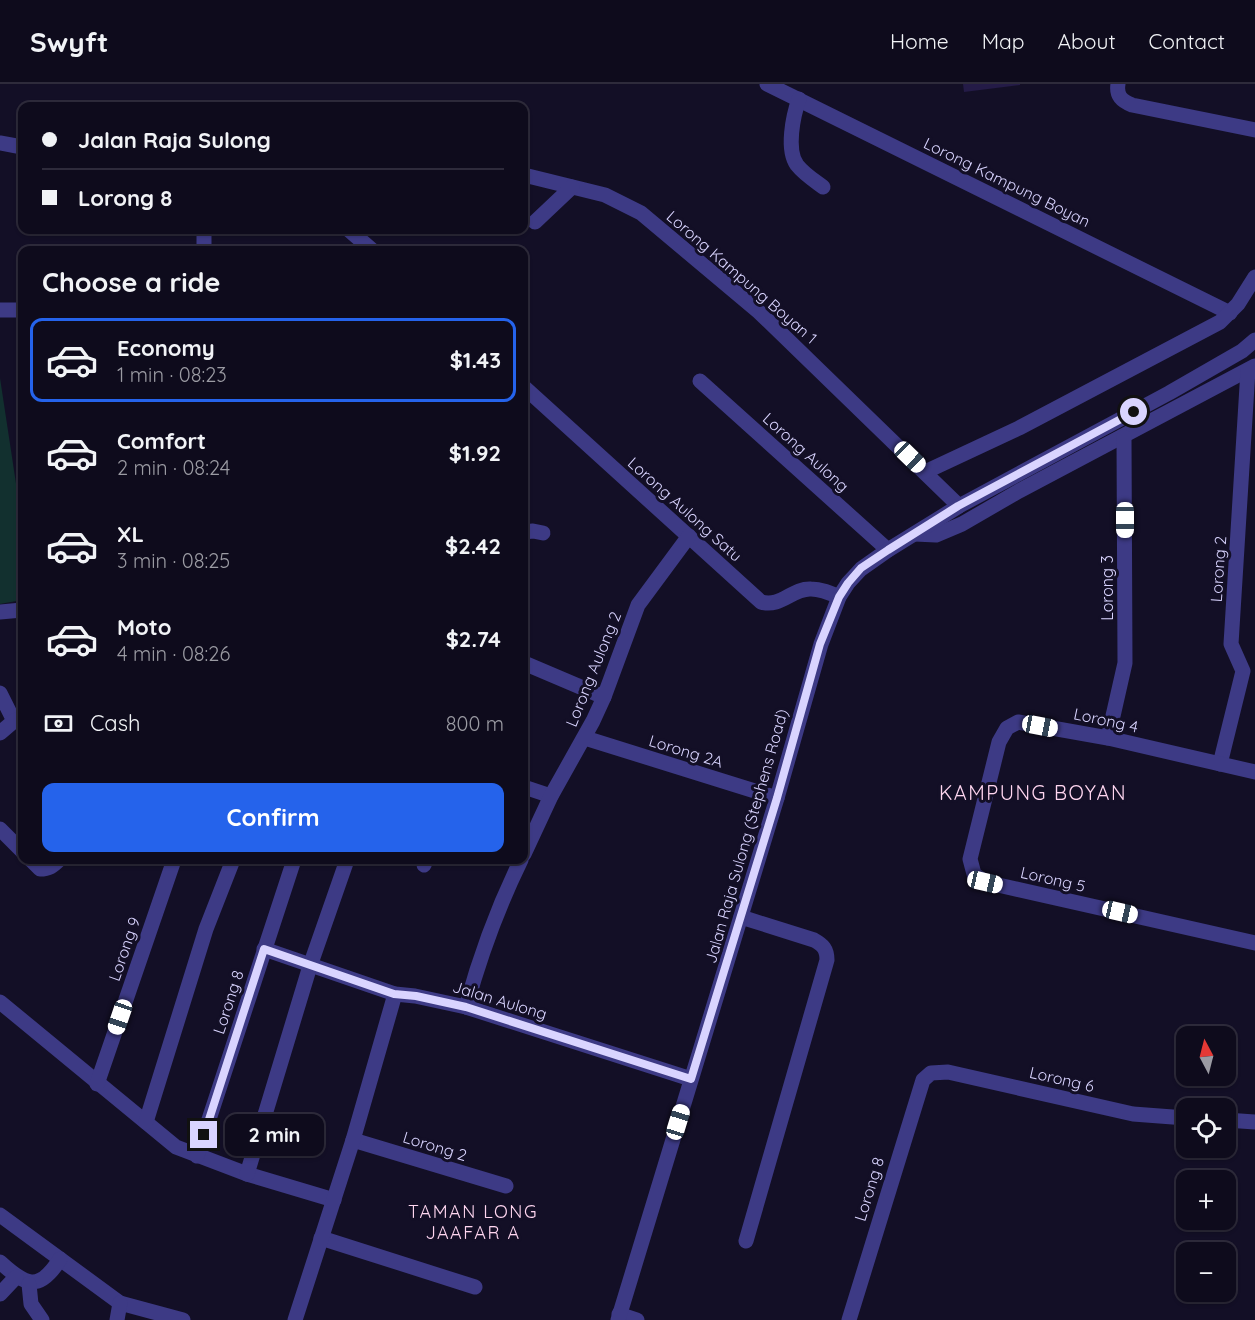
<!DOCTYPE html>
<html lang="en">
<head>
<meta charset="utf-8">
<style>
  :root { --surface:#0e0b1c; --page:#171425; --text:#f1f3f6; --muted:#9b9ba3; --line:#2e2b3b; --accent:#2563eb }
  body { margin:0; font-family:Quicksand,sans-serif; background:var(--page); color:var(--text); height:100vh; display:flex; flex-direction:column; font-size:22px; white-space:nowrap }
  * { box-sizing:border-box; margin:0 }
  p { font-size:20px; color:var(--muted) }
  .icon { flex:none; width:33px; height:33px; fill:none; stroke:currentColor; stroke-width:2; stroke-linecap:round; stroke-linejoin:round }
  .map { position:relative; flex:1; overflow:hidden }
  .panel { position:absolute; left:18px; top:162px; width:510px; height:618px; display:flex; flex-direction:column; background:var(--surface); border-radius:12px; box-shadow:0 2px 4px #0004,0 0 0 2px var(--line) }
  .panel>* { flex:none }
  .hud { position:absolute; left:18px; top:18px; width:510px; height:132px; border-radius:12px; box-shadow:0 2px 4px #0004,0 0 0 2px var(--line); display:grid; align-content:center; height:132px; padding:0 24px; background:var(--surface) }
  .needle { width:39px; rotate:353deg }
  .tools { position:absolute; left:1176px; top:942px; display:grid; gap:12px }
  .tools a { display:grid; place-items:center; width:60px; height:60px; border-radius:12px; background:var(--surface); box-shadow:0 2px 4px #0004,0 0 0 2px var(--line); font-size:30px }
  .end { position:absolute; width:27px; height:27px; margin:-14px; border:8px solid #d9d4ff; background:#111; box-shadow:0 0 0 3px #111 }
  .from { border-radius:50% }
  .bubble { position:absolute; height:42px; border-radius:12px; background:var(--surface); box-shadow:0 2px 4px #0004,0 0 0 2px var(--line); font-size:20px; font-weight:700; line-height:42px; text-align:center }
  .car { position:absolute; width:18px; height:36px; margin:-18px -9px; border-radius:8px; box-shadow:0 0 4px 2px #0007; background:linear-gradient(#fff 24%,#345 0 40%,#fff 0 76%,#345 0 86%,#fff 0) }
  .hud b { display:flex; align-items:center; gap:21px; height:57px; font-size:22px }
  .hud b+b { border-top:2px solid var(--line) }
  .hud i { width:15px; height:15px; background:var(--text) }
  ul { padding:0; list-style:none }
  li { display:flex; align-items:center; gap:18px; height:84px; margin:0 12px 9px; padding:0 12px; border:3px solid transparent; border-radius:12px }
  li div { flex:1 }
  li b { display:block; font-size:22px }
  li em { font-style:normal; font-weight:700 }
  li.active { border-color:var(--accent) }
  li>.icon { width:54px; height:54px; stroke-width:1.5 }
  h2 { padding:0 24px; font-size:27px; line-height:72px }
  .pay { display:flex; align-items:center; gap:15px; height:66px; padding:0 24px; font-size:22px }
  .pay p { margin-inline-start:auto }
  .cta { display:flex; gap:12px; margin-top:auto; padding:12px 24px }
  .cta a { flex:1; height:69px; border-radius:12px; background:var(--accent); color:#fff; font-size:24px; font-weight:700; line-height:69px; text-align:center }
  header { display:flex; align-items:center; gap:36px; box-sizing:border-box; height:84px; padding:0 30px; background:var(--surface); border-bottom:2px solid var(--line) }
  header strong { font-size:28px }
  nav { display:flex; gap:33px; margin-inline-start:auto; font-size:21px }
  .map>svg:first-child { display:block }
</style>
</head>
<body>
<header>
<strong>Swyft</strong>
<nav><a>Home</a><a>Map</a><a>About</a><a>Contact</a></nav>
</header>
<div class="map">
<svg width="1255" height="1236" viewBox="0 0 1255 1236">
  <rect width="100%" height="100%" fill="#130f26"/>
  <polygon fill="#12302f" points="0,294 22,439 22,516 0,520"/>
  <polygon fill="#241b47" points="963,0 1020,0 1020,1 964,8"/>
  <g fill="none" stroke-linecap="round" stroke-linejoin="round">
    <g stroke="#3d3a85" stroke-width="15">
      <polyline points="767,0 1230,229"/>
      <path d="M1118 0C1116 12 1122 17 1132 21L1255 46"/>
      <path d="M799 15C793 32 786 66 797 81 804 90 815 97 823 103"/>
      <polyline points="0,59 22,63"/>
      <polyline points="524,91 605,111 641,129 759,228 959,422"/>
      <polyline points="535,138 572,103"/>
      <polyline points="204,146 204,166"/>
      <polyline points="349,146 372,166"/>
      <polyline points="0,226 22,226"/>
      <polyline points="700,297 888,466"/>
      <path d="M524 303 761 518C781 524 792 504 811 505 821 505 830 509 839 513"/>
      <polyline points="925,388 1019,344 1220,238 1238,220 1255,193"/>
      <polyline points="524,448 533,447 543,449"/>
      <polyline points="915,450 936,451 962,440 1019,407 1255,282"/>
      <polyline points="0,528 22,526"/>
      <polyline points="524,579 604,613"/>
      <polyline points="0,609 14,637"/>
      <polyline points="0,649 14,637 22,634"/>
      <polyline points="585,654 777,714"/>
      <polyline points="1108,654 1125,579 1124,353"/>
      <polyline points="1220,680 1243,587 1231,560 1248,286"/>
      <polyline points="1255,688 1108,654 1018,638 1007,644 999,658 970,775 974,790 985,798 1255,859"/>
      <polyline points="524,703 551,712"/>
      <polyline points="0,745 22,767"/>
      <polyline points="524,770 551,712 593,637 604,613 638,521 689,452"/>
      <path d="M31 776 40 785C49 785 53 782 59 776"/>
      <polyline points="424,781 426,776"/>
      <path d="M741 833 814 856C823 861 827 865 827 876L746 1157"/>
      <polyline points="264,865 395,910 415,912 466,923 691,995"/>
      <polyline points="0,918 176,1063 247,1090 334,1116"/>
      <path d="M466 923C480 872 498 823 521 776"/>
      <polyline points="97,1000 174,776"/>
      <polyline points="1226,1036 1255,1038"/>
      <polyline points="146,1038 206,845 233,776"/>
      <polyline points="353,1056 506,1102"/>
      <polyline points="197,1072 294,776"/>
      <polyline points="247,1090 310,882 347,776"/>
      <polyline points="0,1131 120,1219 183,1236"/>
      <polyline points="321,1154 475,1203"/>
      <path d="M0 1178C25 1201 39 1209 60 1175"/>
      <polyline points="29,1200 31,1220 42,1236"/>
      <polyline points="0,1210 16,1193"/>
      <polyline points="619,1230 637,1236"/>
      <polyline points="117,1236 120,1219"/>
      <polyline points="295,1236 353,1056 395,910"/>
      <polyline points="618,1236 777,714 821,560 839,513 848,499 861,485 888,466 959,422 1169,309 1242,267 1255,256"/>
      <polyline points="849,1236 923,996 931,989 948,988 1133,1030 1186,1034"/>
    </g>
  </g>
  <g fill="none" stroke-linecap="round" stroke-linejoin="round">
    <polyline stroke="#d9d4ff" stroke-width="8" points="204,1051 264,865 394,910 416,912 466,923 691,995 777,714 820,560 839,513 848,499 861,484 888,466 958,422 1134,328"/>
  </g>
  <g text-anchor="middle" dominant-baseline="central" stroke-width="6" stroke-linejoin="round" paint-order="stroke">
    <g font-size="16" fill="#d9d4ff" stroke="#130f26">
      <text transform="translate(1007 98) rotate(26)">Lorong Kampung Boyan</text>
      <text transform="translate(742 193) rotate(41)">Lorong Kampung Boyan 1</text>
      <text transform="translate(806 368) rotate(42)">Lorong Aulong</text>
      <text transform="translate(685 425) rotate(42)">Lorong Aulong Satu</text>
      <text transform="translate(1218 485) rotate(-86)">Lorong 2</text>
      <text transform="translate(1107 504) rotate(-90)">Lorong 3</text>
      <text transform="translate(593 585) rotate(-68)">Lorong Aulong 2</text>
      <text transform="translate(1106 636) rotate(12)">Lorong 4</text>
      <text transform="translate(686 667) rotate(17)">Lorong 2A</text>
      <text transform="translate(746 752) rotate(-74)">Jalan Raja Sulong (Stephens Road)</text>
      <text transform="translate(1053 795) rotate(13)">Lorong 5</text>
      <text transform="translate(124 865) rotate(-71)">Lorong 9</text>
      <text transform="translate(500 916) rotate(17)">Jalan Aulong</text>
      <text transform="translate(228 918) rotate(-72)">Lorong 8</text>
      <text transform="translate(1062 995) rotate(13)">Lorong 6</text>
      <text transform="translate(435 1062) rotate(17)">Lorong 2</text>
      <text transform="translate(869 1105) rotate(-73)">Lorong 8</text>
    </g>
    <g font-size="18" letter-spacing="1.5" fill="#ffd6f0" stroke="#130f26">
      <text x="473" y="1127">TAMAN LONG<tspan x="473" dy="21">JAAFAR A</tspan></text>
    </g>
    <g font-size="20" letter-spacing="1.5" fill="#ffd6f0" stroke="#130f26">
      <text x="1033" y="708">KAMPUNG BOYAN</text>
    </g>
  </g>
</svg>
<div class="tools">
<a><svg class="needle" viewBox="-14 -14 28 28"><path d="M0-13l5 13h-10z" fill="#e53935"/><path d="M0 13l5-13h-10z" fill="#9b9ba3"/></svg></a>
<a><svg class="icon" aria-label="locate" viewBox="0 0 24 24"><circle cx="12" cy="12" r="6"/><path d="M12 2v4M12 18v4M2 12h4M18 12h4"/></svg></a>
<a>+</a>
<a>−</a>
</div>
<i class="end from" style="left:1134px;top:328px"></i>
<i class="end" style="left:204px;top:1051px"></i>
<div class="bubble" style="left:225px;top:1030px;width:99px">2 min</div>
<i class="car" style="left:910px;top:373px;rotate:134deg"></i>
<i class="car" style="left:1125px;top:436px;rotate:180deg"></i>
<i class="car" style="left:1040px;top:642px;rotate:101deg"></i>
<i class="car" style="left:985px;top:798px;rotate:103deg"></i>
<i class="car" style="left:1120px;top:828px;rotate:103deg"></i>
<i class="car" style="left:120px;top:933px;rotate:199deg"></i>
<i class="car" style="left:678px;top:1038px;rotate:17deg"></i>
<div class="hud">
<b><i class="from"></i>Jalan Raja Sulong</b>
<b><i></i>Lorong 8</b>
</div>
<section class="panel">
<h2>Choose a ride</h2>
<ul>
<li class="active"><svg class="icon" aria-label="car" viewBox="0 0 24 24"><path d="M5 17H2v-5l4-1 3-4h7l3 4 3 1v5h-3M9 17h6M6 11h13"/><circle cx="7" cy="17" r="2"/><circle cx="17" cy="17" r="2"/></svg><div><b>Economy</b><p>1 min · 08:23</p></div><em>$1.43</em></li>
<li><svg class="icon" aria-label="car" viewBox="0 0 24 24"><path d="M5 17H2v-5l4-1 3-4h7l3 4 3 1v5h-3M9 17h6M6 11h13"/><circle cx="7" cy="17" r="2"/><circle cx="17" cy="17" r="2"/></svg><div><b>Comfort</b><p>2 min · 08:24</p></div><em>$1.92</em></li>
<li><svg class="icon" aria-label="car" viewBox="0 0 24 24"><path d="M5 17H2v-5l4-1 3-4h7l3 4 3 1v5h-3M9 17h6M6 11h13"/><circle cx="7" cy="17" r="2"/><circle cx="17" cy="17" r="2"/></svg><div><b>XL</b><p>3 min · 08:25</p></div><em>$2.42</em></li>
<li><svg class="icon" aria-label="car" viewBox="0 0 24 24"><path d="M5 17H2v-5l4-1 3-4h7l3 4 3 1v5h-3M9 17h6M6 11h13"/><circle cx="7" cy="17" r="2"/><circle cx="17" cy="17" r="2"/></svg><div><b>Moto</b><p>4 min · 08:26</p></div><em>$2.74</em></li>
</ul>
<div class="pay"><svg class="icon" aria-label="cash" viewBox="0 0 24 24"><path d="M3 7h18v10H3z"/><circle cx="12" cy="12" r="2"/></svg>Cash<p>800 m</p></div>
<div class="cta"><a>Confirm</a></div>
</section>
</div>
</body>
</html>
